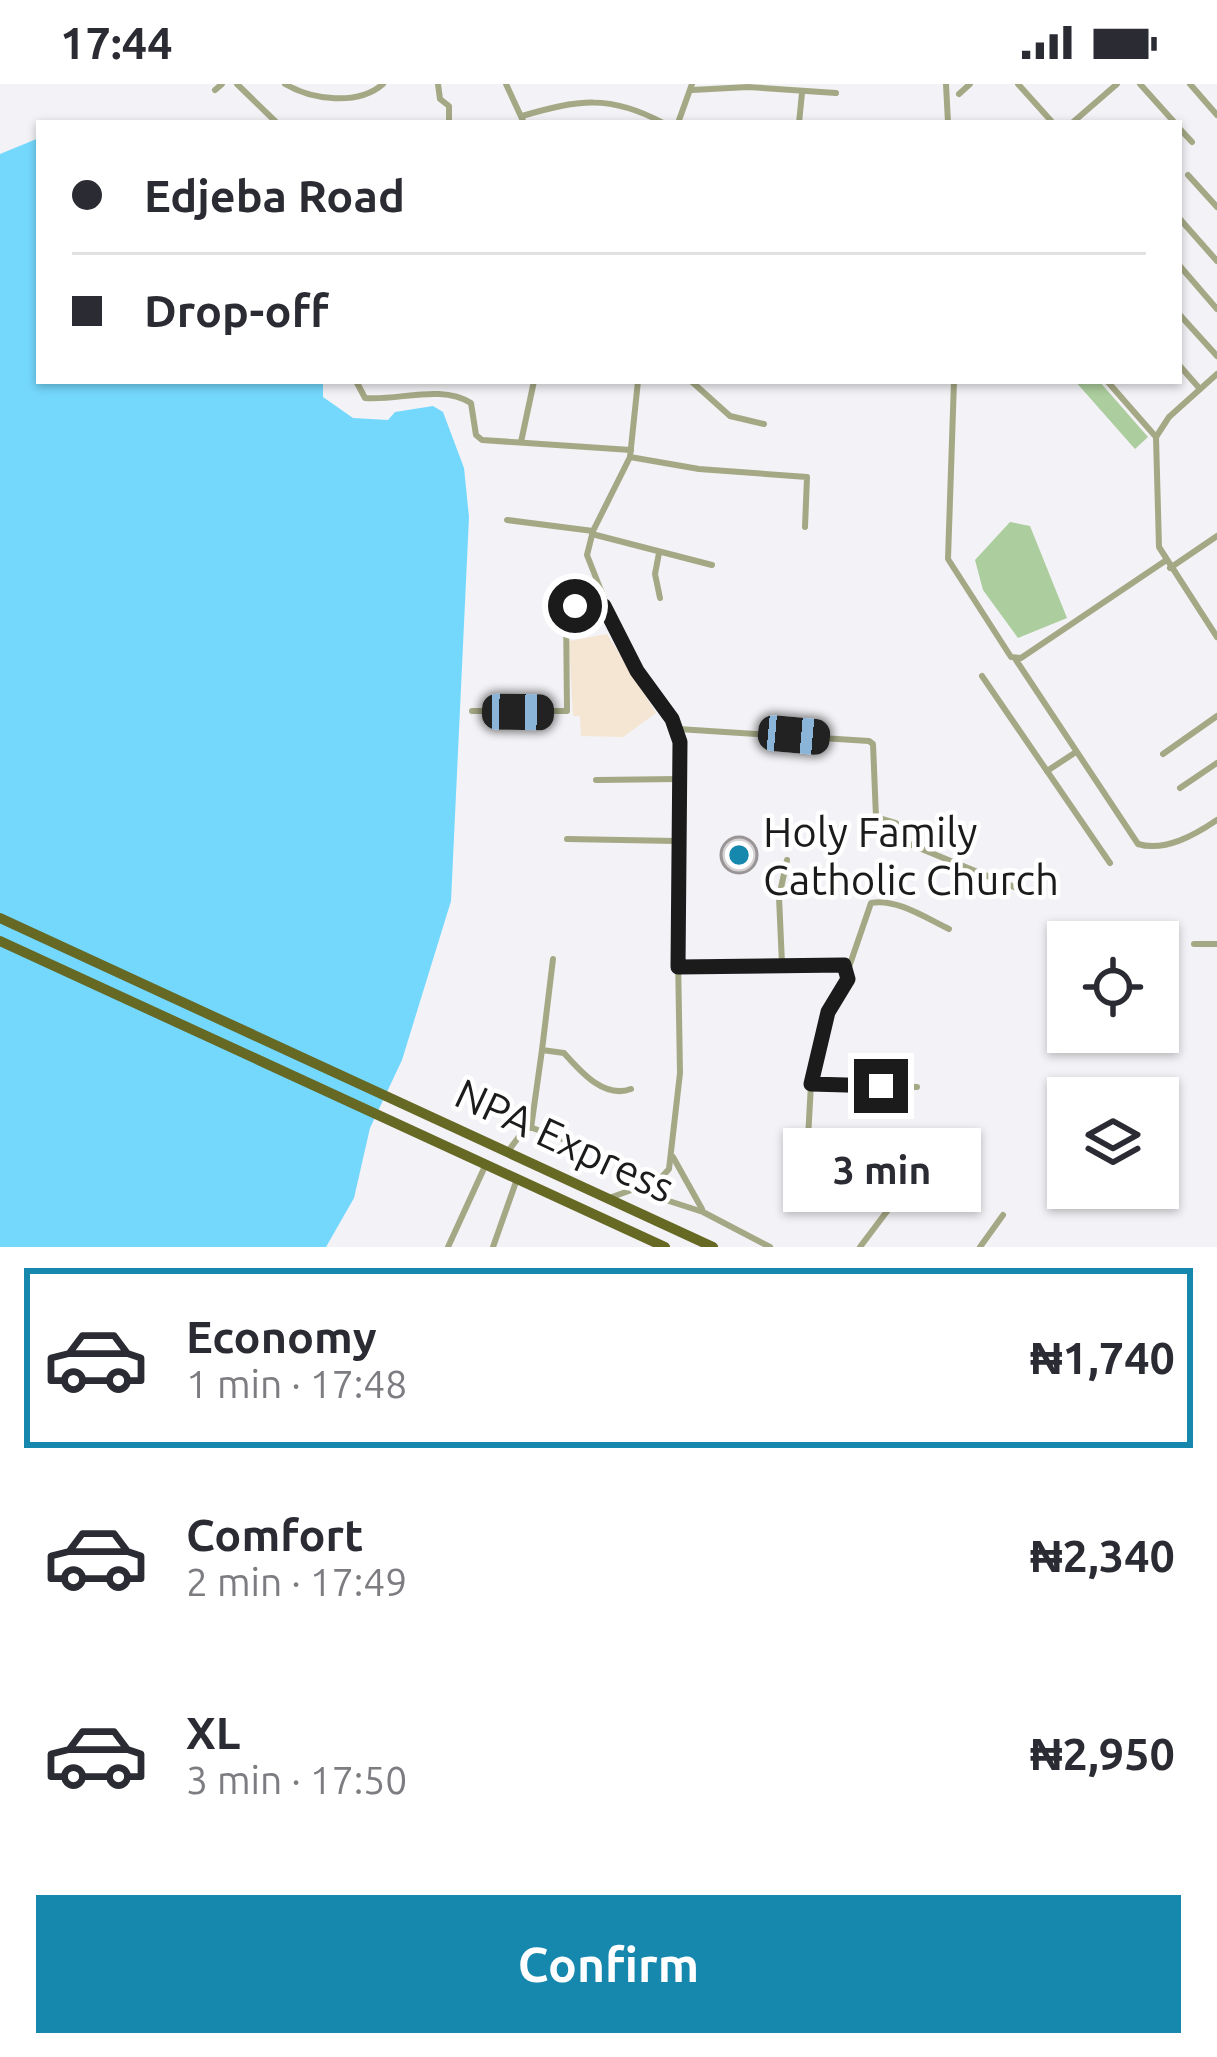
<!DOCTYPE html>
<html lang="en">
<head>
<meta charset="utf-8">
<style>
  :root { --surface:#fff; --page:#f2f2f3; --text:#2b2b33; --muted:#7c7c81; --line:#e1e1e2; --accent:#1687ad }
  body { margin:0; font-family:Ubuntu,sans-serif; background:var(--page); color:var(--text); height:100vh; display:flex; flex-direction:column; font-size:45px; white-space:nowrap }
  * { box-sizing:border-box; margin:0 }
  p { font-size:39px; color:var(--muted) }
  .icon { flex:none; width:66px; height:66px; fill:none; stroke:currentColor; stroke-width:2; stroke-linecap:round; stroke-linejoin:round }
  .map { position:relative; height:1163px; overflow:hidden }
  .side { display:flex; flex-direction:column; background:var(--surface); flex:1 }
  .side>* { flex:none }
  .guide { position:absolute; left:36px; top:36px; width:1146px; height:264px; border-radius:0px; box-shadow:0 3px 9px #0004; display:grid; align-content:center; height:264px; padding:0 36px; background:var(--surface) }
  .tools { position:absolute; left:1047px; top:837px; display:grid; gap:24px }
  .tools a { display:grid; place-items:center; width:132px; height:132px; border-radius:0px; background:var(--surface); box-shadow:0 3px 9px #0004; font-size:60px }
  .end { position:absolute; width:54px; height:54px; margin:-27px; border:15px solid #1b1b1c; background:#fff; box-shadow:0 0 0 6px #fff }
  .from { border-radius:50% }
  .bubble { position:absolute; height:84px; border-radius:0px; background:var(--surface); box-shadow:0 3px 9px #0004; font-size:39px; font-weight:700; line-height:84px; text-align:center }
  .car { position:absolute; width:36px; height:72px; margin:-36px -18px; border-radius:15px; box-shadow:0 0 9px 3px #0007; background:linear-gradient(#222 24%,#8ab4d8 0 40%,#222 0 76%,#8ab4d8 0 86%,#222 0) }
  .guide b { display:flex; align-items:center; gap:42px; height:114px; font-size:45px }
  .guide b+b { border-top:3px solid var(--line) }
  .guide i { width:30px; height:30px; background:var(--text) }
  ul { padding:21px 0 0; list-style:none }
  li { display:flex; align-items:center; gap:36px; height:180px; margin:0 24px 18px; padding:0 12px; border:6px solid transparent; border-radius:0px }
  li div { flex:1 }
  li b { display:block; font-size:45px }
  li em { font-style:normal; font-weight:700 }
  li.selected { border-color:var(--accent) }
  li>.icon { width:108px; height:108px; stroke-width:1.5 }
  .primary-button { display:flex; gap:24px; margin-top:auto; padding:24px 36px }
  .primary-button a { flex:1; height:138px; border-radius:0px; background:var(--accent); color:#fff; font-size:48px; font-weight:700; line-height:138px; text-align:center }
  .status { display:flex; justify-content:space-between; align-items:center; height:84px; padding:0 60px; background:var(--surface); direction:ltr }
  .status svg { height:33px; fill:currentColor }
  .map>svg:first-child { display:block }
</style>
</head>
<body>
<div class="status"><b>17:44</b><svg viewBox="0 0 49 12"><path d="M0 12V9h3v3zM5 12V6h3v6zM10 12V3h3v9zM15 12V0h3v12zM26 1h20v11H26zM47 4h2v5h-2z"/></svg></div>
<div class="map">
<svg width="1217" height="1163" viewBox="0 0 1217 1163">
  <rect width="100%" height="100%" fill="#f3f2f6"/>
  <polygon fill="#f5e6d3" points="607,550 656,629 623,653 581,652 580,632 573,632 569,557"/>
  <g fill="#accd9d">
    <polygon points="1075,297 1099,297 1148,353 1135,365"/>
    <polygon points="1010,438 1030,442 1067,534 1018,554 983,506 975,476"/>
  </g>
  <polygon fill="#74d8fd" points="39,54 39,297 323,297 323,313 353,334 388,336 395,328 433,322 443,328 464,384 469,433 451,817 402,976 370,1044 354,1114 326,1163 0,1163 0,70"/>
  <circle fill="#d6d2d4" stroke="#999597" stroke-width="3" cx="739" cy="771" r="18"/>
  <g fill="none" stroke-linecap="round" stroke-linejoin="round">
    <g stroke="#a5a885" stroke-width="6">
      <polyline points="237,0 277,39"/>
      <path d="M285 0C312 16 358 22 383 0"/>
      <polyline points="438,0 440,15 449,22 449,39"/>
      <polyline points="506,0 524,39"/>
      <polyline points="946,0 948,39"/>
      <polyline points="1018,0 1053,39"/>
      <polyline points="1140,0 1175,39"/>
      <polyline points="1190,0 1217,31"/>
      <polyline points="215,6 222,0"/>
      <polyline points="692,6 748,3 836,9"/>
      <polyline points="959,10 970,0"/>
      <path d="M522 32C577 16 610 10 663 39"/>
      <polyline points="678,39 692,0"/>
      <polyline points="799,39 802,9"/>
      <polyline points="1072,39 1117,0"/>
      <polyline points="1179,44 1192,58"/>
      <polyline points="1188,91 1217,123"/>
      <polyline points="1179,134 1217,177"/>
      <polyline points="1179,181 1217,225"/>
      <polyline points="1179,230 1217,272"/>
      <polyline points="1179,281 1200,305"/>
      <polyline points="1217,290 1169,333 1156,353 1159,463 1217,553"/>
      <path d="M356 297 365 314C399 317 441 300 471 319L476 351 482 356 631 366"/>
      <polyline points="691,297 730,332 764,340"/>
      <polyline points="954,297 948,475 1011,573 1021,574 1165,477"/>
      <polyline points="1107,297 1156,353"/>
      <polyline points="521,358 534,297"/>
      <polyline points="630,373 699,385 807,393 805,443"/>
      <polyline points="507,436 593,447"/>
      <polyline points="592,450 712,481"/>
      <polyline points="659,469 655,490 660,514"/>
      <polyline points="1170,484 1217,452"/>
      <path d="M1016 576 1138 760C1165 768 1195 751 1217 736"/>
      <polyline points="982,592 1110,779"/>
      <polyline points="472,627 567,627 566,526 604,522"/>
      <polyline points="678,645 869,657 873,660 876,733 896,739 902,757 1019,805"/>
      <polyline points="1163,670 1217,632"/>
      <polyline points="1047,687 1076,668"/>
      <polyline points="596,696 679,695"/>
      <polyline points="1180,704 1217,679"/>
      <polyline points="567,755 676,757"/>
      <polyline points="1194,860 1217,860"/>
      <polyline points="782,880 779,813 787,776"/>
      <polyline points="678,883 844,881 848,895 828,929 811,1000 917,1003"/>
      <path d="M848 886 871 819C896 814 926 834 949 845"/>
      <polyline points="542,966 553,875"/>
      <path d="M531 1044 542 966 564 969C581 988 604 1015 631 1005"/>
      <polyline points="808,1054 811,1000"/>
      <polyline points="509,1066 527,1042 598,1068"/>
      <polyline points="673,1073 702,1125"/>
      <polyline points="638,1107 703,1128 770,1163"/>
      <polyline points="612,1113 659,1096 669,1085 680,989 676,757 680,658 672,635 622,560 587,471 593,447 630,373 638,297"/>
      <polyline points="448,1163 486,1080"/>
      <polyline points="493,1163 517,1095"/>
      <polyline points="860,1163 894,1118"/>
      <polyline points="980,1163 1003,1131"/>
    </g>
    <g stroke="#666924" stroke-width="10">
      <polyline points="0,834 713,1163"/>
      <polyline points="0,857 665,1163"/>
    </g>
  </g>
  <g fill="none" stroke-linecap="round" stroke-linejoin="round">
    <polyline stroke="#1b1b1c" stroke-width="15" points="575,522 604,522 637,587 672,635 680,658 678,883 844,881 848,895 828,928 811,1000 881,1002"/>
  </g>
  <circle fill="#1687ad" stroke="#fff" stroke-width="4.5" cx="739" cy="771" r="12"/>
  <g text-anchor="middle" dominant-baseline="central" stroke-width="9" stroke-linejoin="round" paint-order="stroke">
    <g font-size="42" fill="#1b1b1c" stroke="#fff" text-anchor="start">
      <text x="763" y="747">Holy Family<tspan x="763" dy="48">Catholic Church</tspan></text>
    </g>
    <g font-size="42" fill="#1b1b1c" stroke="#fff">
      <text transform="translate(565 1056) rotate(25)">NPA Express</text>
    </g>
  </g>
</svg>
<div class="tools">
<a><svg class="icon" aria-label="locate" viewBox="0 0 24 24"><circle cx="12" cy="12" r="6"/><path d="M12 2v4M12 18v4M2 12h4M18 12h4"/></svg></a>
<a><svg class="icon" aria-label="layers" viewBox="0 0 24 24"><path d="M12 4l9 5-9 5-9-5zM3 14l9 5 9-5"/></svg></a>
</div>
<i class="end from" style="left:575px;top:522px"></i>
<i class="end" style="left:881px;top:1002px"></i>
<div class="bubble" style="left:783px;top:1044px;width:198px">3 min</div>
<i class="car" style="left:518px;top:628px;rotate:91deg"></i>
<i class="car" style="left:794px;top:651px;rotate:95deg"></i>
<div class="guide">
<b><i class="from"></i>Edjeba Road</b>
<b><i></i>Drop-off</b>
</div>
</div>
<section class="side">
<ul>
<li class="selected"><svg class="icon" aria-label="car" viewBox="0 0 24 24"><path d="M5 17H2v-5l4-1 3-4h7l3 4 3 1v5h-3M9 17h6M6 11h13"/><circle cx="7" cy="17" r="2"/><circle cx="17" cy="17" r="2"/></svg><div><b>Economy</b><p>1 min · 17:48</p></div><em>₦1,740</em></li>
<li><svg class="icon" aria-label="car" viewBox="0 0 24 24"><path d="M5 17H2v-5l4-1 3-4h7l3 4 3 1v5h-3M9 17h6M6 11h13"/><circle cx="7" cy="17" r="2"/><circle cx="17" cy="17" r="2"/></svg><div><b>Comfort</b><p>2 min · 17:49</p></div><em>₦2,340</em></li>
<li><svg class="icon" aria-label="car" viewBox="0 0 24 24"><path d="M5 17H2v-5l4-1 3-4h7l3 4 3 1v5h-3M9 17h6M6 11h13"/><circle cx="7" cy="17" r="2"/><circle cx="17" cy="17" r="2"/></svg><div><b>XL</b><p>3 min · 17:50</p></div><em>₦2,950</em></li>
</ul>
<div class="primary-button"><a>Confirm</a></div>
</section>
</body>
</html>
